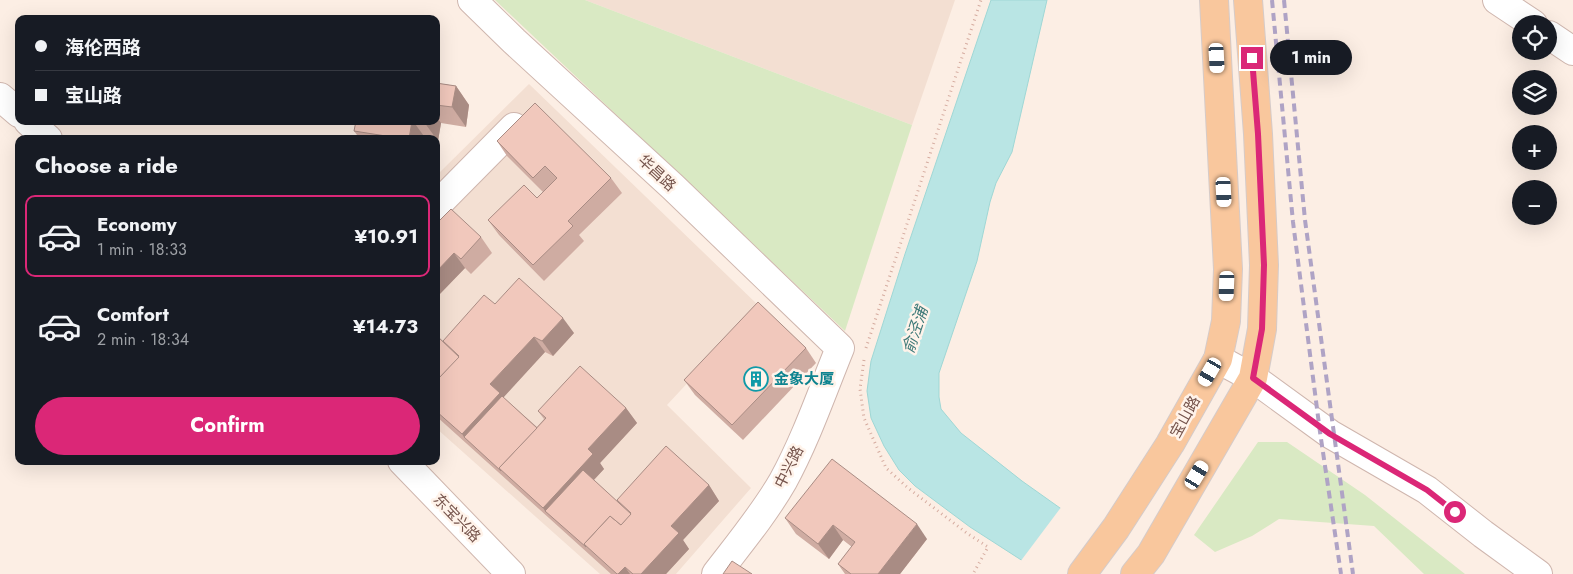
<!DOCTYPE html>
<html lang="en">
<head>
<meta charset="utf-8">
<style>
  :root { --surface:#171b24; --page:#20242c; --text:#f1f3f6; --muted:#9ea1a6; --line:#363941; --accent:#db2777 }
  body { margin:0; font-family:Jost,"Noto Sans SC",sans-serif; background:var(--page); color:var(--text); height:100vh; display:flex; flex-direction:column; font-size:19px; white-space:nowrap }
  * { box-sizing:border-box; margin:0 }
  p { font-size:16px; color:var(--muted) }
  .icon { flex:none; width:28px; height:28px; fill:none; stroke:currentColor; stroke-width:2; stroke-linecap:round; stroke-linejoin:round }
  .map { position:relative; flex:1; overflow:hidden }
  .side { position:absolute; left:15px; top:135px; width:425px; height:330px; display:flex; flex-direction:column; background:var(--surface); border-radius:10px; box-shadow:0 5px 20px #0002 }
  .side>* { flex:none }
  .banner { position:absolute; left:15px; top:15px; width:425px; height:110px; border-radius:10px; box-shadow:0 5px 20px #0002; display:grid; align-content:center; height:110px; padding:0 20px; background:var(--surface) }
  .buttons { position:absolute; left:1512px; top:15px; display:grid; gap:10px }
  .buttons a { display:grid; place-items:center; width:45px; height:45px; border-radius:50%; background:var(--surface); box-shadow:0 5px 20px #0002; font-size:25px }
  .end { position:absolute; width:22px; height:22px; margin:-11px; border:6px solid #db2777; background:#fff; box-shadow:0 0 0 2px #fff }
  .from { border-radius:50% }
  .bubble { position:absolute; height:35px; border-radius:18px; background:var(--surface); box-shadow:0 5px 20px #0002; font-size:16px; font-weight:700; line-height:35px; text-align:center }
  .car { position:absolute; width:15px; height:30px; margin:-15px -8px; border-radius:6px; box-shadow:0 0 4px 1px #0007; background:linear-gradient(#fff 24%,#345 0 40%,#fff 0 76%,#345 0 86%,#fff 0) }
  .banner b { display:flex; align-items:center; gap:18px; height:48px; font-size:19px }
  .banner b+b { border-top:1px solid var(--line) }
  .banner i { width:12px; height:12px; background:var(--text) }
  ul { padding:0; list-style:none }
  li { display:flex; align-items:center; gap:15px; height:82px; margin:0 10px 8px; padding:0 10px; border:2px solid transparent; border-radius:10px }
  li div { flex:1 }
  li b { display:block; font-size:19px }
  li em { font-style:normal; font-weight:700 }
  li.active { border-color:var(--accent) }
  li>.icon { width:45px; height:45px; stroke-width:1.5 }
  h2 { padding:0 20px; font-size:22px; line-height:60px }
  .action { display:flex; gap:10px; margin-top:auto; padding:10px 20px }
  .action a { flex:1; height:58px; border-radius:30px; background:var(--accent); color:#fff; font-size:20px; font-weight:700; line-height:58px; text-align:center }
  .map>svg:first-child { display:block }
</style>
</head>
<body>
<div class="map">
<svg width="1573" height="574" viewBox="0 0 1573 574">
  <rect width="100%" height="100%" fill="#fceee4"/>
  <g fill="#f3dfd2">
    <polygon points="585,0 955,0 912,125"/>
    <polygon points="529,84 759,306 667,405 751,488 676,574 600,574 436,428 436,176"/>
  </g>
  <g fill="#d9e9c3">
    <polygon points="495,0 585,0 912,125 845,331"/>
    <polygon points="1258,442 1287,442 1365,495 1465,574 1424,574 1374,526 1279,519 1252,536 1215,552 1194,535"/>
  </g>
  <polygon fill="#b9e5e4" stroke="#9fd7d5" points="991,0 1047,0 1012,152 996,183 990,202 977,261 939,373 939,397 941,409 961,433 1022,481 1153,574 1043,574 970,527 915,486 899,470 884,446 871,418 867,391 871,361 905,254"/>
  <polygon fill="#fceee4" points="1062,506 1155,572 1156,574 1038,574 1020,562"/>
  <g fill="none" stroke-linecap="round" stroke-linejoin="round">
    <g stroke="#cfb6ae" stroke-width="30">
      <g id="minor">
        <path d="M472 0 514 41 673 187 840 348C822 392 806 439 783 481 764 514 739 544 716 574"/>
        <polyline points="1497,0 1533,24"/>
        <polyline points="1549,35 1573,51"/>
        <polyline points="0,97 19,113"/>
        <polyline points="28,121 48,139"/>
        <polyline points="436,206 514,127"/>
        <polyline points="1218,359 1253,378 1330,434 1427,490 1483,534 1538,574"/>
        <polyline points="402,461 511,574"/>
      </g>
    </g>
    <g stroke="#d5cbc9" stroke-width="30">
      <g id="major">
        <polyline points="1082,574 1116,528 1170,444 1218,359 1226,321 1228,269 1214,0"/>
        <polyline points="1135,574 1151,554 1253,378 1262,329 1264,265 1258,134 1248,0"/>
      </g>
    </g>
    <g stroke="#d5ab9f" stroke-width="3" stroke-dasharray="1 4" stroke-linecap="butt">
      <polyline points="866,348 981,0"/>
      <polyline points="864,360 860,389 864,418 886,468 908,488 968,534 988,547 973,574"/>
    </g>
    <use href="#minor" stroke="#fff" stroke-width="28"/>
    <use href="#major" stroke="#f9c79d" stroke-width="28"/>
    <g stroke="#afa3c5" stroke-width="4" stroke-dasharray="8 5" stroke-linecap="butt">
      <polyline points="1272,0 1293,222 1320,432 1341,574"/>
      <polyline points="1284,0 1305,220 1353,574"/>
    </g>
  </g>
  <g fill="#cfaca2">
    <polygon points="436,83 456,86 469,105 466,127 441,123 438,141 436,141 436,139 360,139 354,131 356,121 436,121"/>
    <polygon points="497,141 611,178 622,193 579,235 584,241 544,281 499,235 488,220 537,198 543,192 507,156"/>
    <polygon points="436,224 481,237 492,253 471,274 465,268 436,298"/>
    <polygon points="495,304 574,333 553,356 545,352 503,397 537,427 544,419 538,411 626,408 637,423 600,463 604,469 594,480 620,504 617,500 709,485 719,501 683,540 689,549 666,574 611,574 436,416 436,335 444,342"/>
    <polygon points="806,348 816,363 743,440 695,395 684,380"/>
    <polygon points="785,518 927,539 900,574 845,574 838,564 852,547 843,540 829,559 796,534"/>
  </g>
  <g fill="#a98c84">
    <polygon points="456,86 469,105 466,127 452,107"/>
    <polygon points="436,116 441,123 438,141 424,122 436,121"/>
    <polygon points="412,121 413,121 426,139 409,139"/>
    <polygon points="454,253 465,268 436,298 436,272"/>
    <polygon points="563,318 574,333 553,356 542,341"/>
    <polygon points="534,337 545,352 503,398 464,437 462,434 490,384"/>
    <polygon points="626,408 637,423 600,463 604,469 556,520 545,511 543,508 588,449"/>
    <polygon points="709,485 719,501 683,540 689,549 666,574 641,574 671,526"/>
    <polygon points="917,524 927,539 900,574 878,574"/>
    <polygon points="833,525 843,540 829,559 818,544"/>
    <polygon points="625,567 630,574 618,574"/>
  </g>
  <g fill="#f1c8bc" stroke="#a98c84">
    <polygon points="436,83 456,86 452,107 436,105"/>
    <polygon points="535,103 611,178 568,221 573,226 533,265 488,220 524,185 537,198 557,178 545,166 533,178 497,141"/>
    <polygon points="356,121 412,121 409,139 405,139 354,131"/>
    <polygon points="451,209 481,237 461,259 454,253 436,272 436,224"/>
    <polygon points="519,278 563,318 542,341 534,337 490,384 500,393 462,434 436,411 436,377 438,379 459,356 443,341 484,295 495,304"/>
    <polygon points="758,302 806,348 732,425 684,380"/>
    <polygon points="436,335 459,357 438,379 436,377"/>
    <polygon points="580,366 626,408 588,449 593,454 543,508 499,468 546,418 538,411"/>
    <polygon points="502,396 537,428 499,468 501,471 464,437"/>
    <polygon points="666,446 709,485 671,526 679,533 641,574 633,574 625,567 618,574 617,574 584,544 610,516 621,525 631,513 617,500"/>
    <polygon points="832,459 917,524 878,574 851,574 838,564 855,542 833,525 818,544 785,518"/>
    <polygon points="583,470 631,514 621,525 610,516 584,544 586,547 545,511"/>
    <polygon points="732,561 752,574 723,574"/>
  </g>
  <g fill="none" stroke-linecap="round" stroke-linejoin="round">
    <polyline stroke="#db2777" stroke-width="6" points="1252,58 1258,134 1264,265 1262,329 1253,378 1330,434 1427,490 1455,512"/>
  </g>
  <defs>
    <g id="building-ring" transform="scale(1.25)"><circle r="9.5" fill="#fff3ea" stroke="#0f9aa8" stroke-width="1.5"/><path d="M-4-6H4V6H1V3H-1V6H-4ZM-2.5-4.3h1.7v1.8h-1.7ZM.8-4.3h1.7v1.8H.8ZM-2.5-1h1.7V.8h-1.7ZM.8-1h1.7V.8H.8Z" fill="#0f9aa8"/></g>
  </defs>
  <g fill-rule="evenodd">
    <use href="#building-ring" x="756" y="379"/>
  </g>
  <g text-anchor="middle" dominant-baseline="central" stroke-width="5" stroke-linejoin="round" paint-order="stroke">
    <g font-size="15" fill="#74524a" stroke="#fff3ea">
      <text transform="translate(657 173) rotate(43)">华昌路</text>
      <text transform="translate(1185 417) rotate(-61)">宝山路</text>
      <text transform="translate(789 467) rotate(-63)">中兴路</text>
      <text transform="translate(457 518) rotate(46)">东宝兴路</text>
    </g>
    <g font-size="15" font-weight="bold" fill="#0d838f" stroke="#fff3ea" text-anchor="start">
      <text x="774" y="379">金象大厦</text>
    </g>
    <g font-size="16" font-style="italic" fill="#3e7978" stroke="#fff3ea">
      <text transform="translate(915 330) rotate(-72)">俞泾浦</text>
    </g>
  </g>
</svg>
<div class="buttons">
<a><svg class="icon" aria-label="locate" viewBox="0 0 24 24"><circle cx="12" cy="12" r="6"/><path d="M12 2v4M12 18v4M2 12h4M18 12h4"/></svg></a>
<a><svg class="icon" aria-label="layers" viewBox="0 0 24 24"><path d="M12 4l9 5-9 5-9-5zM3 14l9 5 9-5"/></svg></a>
<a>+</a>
<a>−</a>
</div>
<i class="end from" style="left:1455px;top:512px"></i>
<i class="end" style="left:1252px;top:58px"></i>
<div class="bubble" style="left:1270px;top:40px;width:82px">1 min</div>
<i class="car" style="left:1217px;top:58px;rotate:177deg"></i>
<i class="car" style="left:1224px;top:192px;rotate:177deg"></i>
<i class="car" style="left:1227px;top:286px;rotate:182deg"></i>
<i class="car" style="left:1210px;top:372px;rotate:210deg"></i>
<i class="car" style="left:1197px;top:475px;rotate:31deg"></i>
<div class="banner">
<b><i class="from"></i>海伦西路</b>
<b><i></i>宝山路</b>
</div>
<section class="side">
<h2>Choose a ride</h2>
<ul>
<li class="active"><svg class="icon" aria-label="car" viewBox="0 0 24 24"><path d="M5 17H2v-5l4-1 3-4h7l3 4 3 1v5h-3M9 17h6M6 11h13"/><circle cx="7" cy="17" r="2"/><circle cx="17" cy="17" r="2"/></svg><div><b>Economy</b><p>1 min · 18:33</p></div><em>¥10.91</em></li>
<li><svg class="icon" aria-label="car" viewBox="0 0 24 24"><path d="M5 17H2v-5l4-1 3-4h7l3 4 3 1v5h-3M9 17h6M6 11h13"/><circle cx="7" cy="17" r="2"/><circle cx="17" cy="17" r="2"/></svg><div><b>Comfort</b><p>2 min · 18:34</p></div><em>¥14.73</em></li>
</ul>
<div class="action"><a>Confirm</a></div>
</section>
</div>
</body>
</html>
